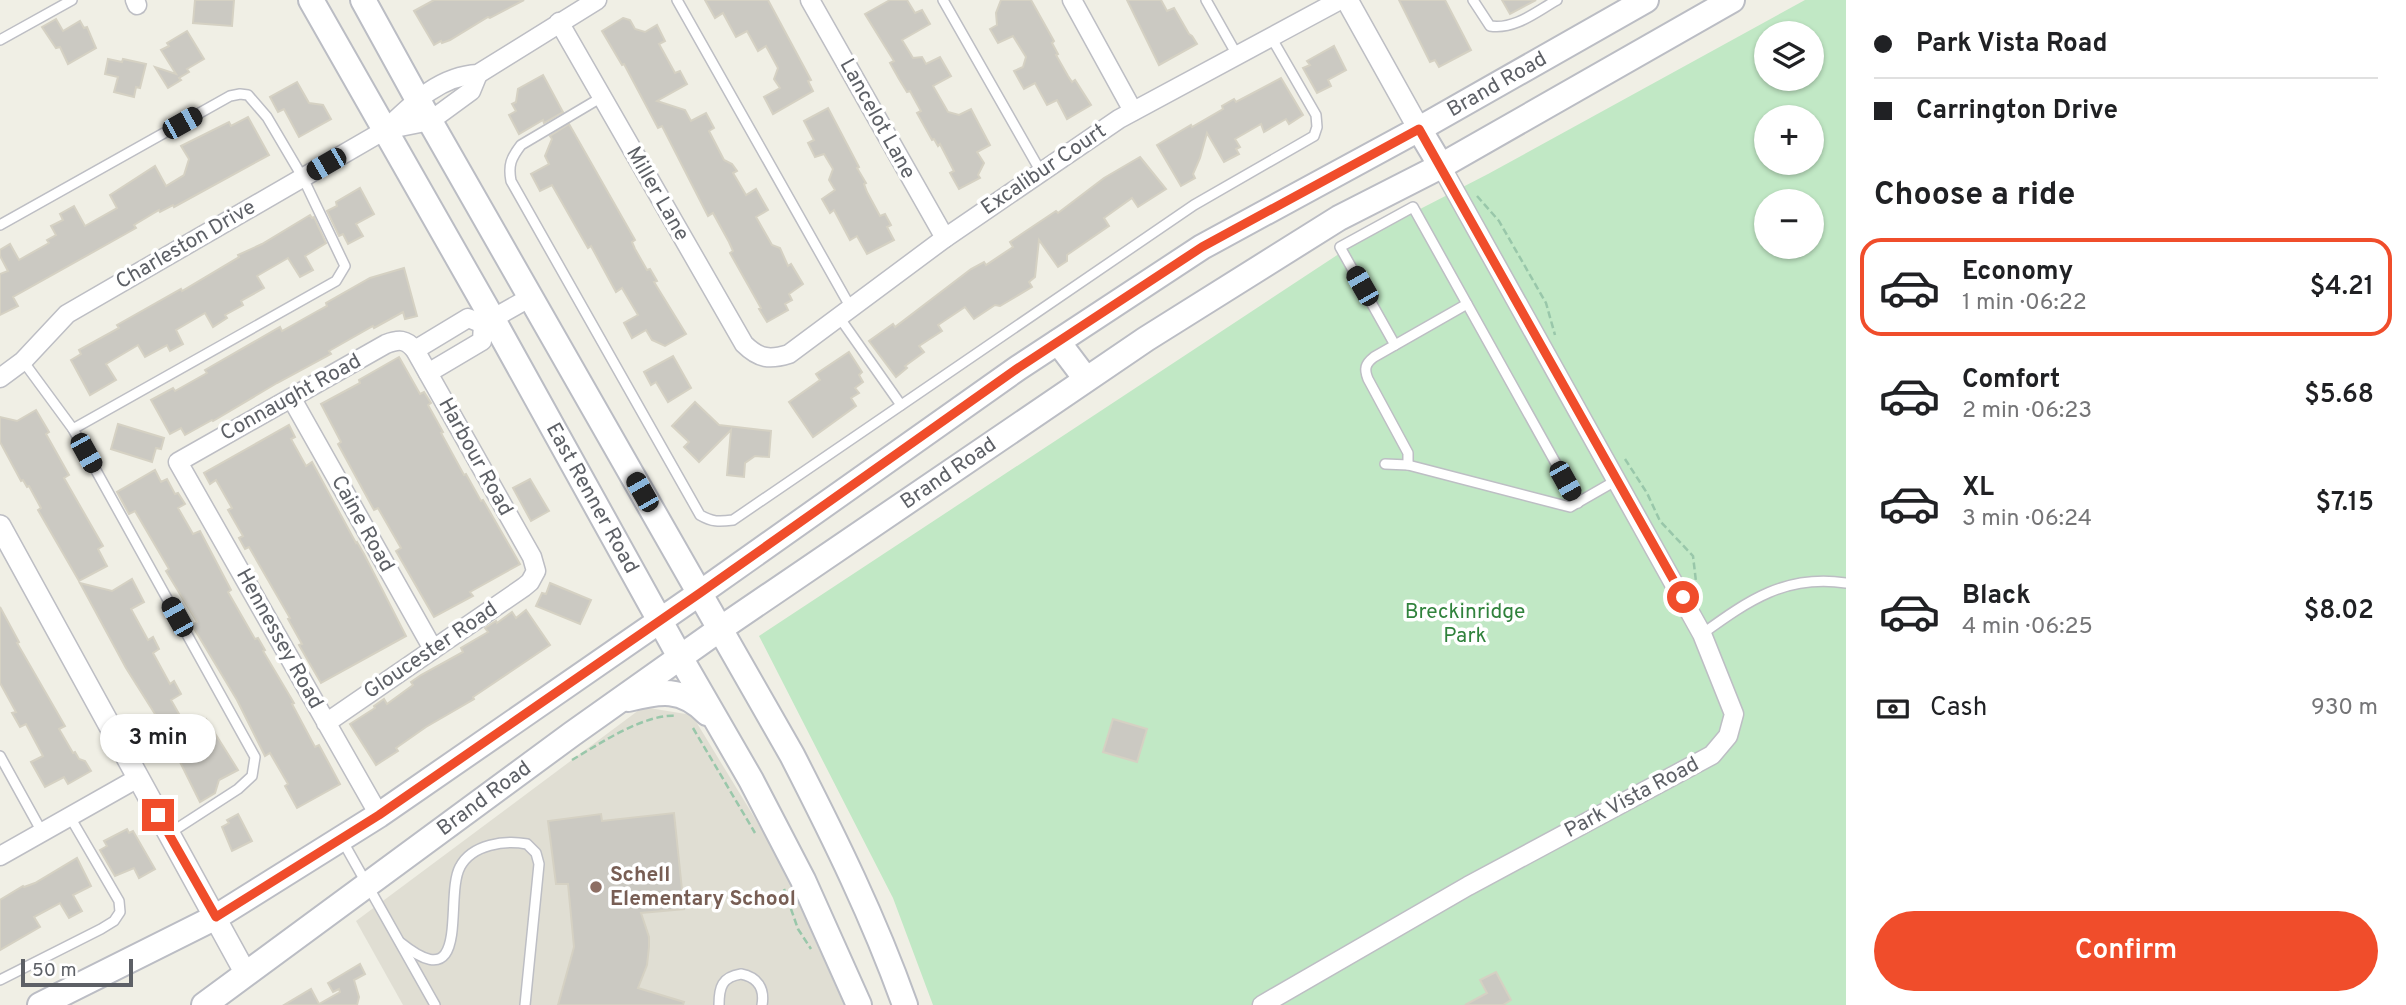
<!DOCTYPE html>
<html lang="en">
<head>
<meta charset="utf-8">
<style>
  :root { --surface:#fff; --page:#f2f2f2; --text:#202124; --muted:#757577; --line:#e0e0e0; --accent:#f04d2b }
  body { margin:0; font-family:Overpass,sans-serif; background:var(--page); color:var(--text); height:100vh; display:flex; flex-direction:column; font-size:26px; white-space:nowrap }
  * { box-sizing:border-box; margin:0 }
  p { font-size:23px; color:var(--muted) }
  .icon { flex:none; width:38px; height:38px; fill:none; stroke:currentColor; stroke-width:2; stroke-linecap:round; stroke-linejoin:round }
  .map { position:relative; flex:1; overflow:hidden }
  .panel { display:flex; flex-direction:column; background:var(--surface); width:560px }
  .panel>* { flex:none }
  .hud { display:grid; align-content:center; height:154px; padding:0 28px; background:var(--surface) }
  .fabs { position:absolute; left:1754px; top:21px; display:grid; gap:14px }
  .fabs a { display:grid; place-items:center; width:70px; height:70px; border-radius:50%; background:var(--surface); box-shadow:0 2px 5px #0004; font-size:35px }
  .scale { position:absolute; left:21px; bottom:18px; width:112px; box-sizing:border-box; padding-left:7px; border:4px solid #5d6066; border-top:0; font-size:19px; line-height:24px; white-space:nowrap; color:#5d6066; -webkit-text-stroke:5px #fff; paint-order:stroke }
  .end { position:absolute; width:32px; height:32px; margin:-16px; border:9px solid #f04d2b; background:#fff; box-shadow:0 0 0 4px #fff }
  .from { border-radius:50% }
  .bubble { position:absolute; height:49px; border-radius:24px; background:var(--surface); box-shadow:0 2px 5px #0004; font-size:23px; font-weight:600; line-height:49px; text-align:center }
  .car { position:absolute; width:21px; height:42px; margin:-21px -10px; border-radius:9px; box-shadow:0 0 5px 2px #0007; background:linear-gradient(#222 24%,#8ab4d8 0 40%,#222 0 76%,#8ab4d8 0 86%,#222 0) }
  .hud b { display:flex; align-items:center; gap:24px; height:66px; font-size:26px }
  .hud b+b { border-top:2px solid var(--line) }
  .hud i { width:18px; height:18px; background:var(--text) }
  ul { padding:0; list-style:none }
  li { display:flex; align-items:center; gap:21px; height:98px; margin:0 14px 10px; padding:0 14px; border:4px solid transparent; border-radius:21px }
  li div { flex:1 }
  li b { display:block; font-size:26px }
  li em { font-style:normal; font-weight:600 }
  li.selected { border-color:var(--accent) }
  li>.icon { width:63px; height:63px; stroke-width:1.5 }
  h2 { padding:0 28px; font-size:32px; line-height:84px }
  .pay { display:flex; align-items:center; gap:18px; height:77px; padding:0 28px; font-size:26px }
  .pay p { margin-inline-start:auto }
  .primary-button { display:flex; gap:14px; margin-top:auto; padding:14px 28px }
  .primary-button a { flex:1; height:80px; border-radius:42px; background:var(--accent); color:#fff; font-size:28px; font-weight:600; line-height:80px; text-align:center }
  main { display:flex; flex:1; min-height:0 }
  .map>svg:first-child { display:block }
</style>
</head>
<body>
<main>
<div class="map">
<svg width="1846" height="1005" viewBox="0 0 1846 1005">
  <rect width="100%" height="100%" fill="#f0efe5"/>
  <polygon fill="#e0ded3" points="643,707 692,715 776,853 844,1005 403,1005 356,921"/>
  <path fill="#c1e8c5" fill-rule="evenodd" d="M1805 0H1846V1005H933L893 898 759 636 1360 240 1488 174ZM1766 33H1811V79H1766ZM1766 117H1811V163H1766ZM1766 201H1811V247H1766Z"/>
  <g fill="#cbc9c2" stroke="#d5d1c3" stroke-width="2">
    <polygon points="195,0 234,0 232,26 193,23"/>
    <polygon points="434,0 524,0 490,18 488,17 450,40 442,43 441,41 434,45 414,11"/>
    <polygon points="705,0 768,0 811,80 808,81 813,91 773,114 764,97 780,88 774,79 778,68 766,46 758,51 747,31 736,37 723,13 715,18"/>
    <polygon points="890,0 907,0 915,13 922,10 930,24 902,40 913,58 922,57 926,64 940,57 951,76 933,86 948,112 959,115 971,109 990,145 977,152 984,163 978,175 980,178 959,189 950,173 954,171 940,144 938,146 934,139 932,140 917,113 921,111 910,91 907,92 899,79 890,63 894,61 865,14"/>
    <polygon points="1001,0 1031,0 1054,41 1052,43 1058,54 1056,55 1068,76 1072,82 1075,80 1091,105 1067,119 1057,100 1047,105 1035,83 1024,89 1014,71 1023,67 1026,57 1013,36 998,43 990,29 997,25 996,13"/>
    <polygon points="1127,0 1161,0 1167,11 1174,8 1189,34 1192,36 1197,44 1159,65"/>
    <polygon points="1399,0 1445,0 1471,50 1439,67 1435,60 1430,62"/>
    <polygon points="1502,0 1536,0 1510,14"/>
    <polygon points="623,18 630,20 635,29 645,32 657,25 665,41 659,44 675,73 680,71 687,84 657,101 685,110 691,121 706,113 714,128 709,131 724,160 732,164 737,171 733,173 746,195 756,189 768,210 756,217 772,245 780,248 788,266 791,264 803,284 789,294 792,300 785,304 788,310 767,322 759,309 761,308 730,253 733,251 729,242 713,213 708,216 662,126 658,128 624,64 622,65 602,31"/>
    <polygon points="56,19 63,31 80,21 84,28 87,27 96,48 68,64 60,47 56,48 42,27"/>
    <polygon points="187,31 204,59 187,69 189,72 179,78 181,80 168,88 155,67 176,74 161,50 169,46 167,43"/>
    <polygon points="1334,46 1346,70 1328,80 1331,86 1317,93 1303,68 1310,65 1307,61"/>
    <polygon points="108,59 122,62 123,59 146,64 140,88 136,87 134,97 114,92 118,77 105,74"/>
    <polygon points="543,75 563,112 544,123 543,120 519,134 509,115 516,111 512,104 516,102 518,89"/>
    <polygon points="1281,78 1303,115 1289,124 1286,119 1264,132 1261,124 1235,139 1240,147 1236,149 1239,154 1224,162 1207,133 1200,158 1193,174 1195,178 1181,186 1157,145 1191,125 1192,127 1223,109 1222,106 1234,99 1236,102"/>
    <polygon points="297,82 309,103 323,105 331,119 299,137 284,109 278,112 270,97"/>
    <polygon points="828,108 859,167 857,168 866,183 864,184 867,192 880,216 885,214 891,225 887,227 894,240 867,254 857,236 850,240 834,210 830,213 822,199 835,190 829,180 833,169 824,154 815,157 808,143 814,140 804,121"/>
    <polygon points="248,117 269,155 174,207 173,205 160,212 159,210 134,225 136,228 13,297 18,306 0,315 0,274 8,271 0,256 0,250 10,244 19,260 49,243 47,240 56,235 51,226 63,220 60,214 74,206 85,226 117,208 110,195 155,166 166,186 184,175 189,159 181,146 229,122 231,126"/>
    <polygon points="569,124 635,240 632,242 635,249 647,270 650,269 657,281 654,282 686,334 665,346 652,340 646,330 632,338 624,323 638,315 622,288 616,292 591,246 588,248 552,185 540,191 531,174 549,164 545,156 552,139 550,136"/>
    <polygon points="1140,157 1166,189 1138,207 1132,198 1104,218 1109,226 1067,255 1067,261 1058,267 1039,240 1035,277 1029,282 1032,287 1000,306 995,305 974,319 965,307 938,325 942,331 919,346 924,352 905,366 907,368 896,377 869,341 893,324 895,327 971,269 984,262 986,265 1013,247 1010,242 1023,233 1056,211 1058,213 1104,178"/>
    <polygon points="360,188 374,214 356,224 363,236 348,244 343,234 339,236 327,211 337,206 336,202"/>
    <polygon points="310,215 312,218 314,217 326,243 305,256 313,270 300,277 288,258 257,276 264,288 241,301 243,305 225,315 227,318 213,327 205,313 176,330 183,344 170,351 167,345 145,357 138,345 106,364 116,380 90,395 71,360 81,354 79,350 119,328 117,325 181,289 182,291 239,257 238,255 262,244"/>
    <polygon points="404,268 417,316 405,319 403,312 374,328 373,326 329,351 331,354 277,383 213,421 212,420 185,435 181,428 170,434 151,400 173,388 175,391 207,373 205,370 280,327 282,331 314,313 327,306 326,303 370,278"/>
    <polygon points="849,352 862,372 859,375 863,382 855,388 859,393 851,398 856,406 813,437 789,402 820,380 816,374"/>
    <polygon points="673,356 691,388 668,402 656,382 651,385 644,372"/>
    <polygon points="399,357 420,394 424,392 431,403 428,405 443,432 441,433 464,475 466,474 481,501 483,500 520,564 470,592 473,596 434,617 396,551 401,548 378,508 374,510 338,444 341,442 321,404 360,383 359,380"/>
    <polygon points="695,402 719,425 771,431 769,457 755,456 745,463 744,477 727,475 731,430 699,462 684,447 689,442 672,426"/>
    <polygon points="36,410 49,432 46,434 69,475 64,478 103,546 98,549 107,566 79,581 38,510 41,508 29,486 27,487 23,480 21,481 0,442 0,417 17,421"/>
    <polygon points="118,424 164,438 161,449 156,448 152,462 111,449"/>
    <polygon points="289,425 295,437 291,439 306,466 312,462 356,543 357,542 364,554 406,636 321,683 299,645 302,644 288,619 290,618 249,547 245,549 239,538 243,536 228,510 232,508 216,480 210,484 204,473"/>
    <polygon points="155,470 161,482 167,479 175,494 178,493 185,504 178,508 193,534 200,531 231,590 228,592 255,639 258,638 265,650 263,651 294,703 292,704 315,747 319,745 340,784 297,808 285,786 288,784 270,753 265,756 237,700 192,625 197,622 166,571 169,569 135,511 129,514 117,492"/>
    <polygon points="530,479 549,511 531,521 513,488"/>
    <polygon points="132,579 144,602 131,609 148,640 153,637 159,649 153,653 170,684 174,681 181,694 171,700 183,721 190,717 195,725 206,719 238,770 219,780 215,793 200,802 160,722 126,668 80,583 112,591"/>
    <polygon points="550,583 591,600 580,624 536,606 542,593 546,594"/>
    <polygon points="0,607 19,642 17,643 65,726 59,729 73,753 75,752 79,759 85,761 91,771 68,784 64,777 45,787 31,762 43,756 26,724 20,727 12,713 16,712 0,683"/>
    <polygon points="526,610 550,645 473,697 474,699 426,727 396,748 398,751 376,765 350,724 375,708 374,706 384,699 387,704 413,685 411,682 421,675 463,652 461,648 488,632 485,628 496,621 497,623 512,612 516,618"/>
    <polygon points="1113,719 1147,729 1137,762 1103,752"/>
    <polygon points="674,813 684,909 641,913 649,937 649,947 647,965 638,988 684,1002 683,1005 558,1005 574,947 568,884 556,884 548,821 601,814 602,821"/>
    <polygon points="238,814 252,841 232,851 222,827 229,823 227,820"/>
    <polygon points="127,829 129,833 133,831 155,869 139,878 134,868 115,876 100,850 107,846 104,841"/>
    <polygon points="77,858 91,886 73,895 82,911 69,918 60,903 34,917 40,927 0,950 0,900 23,886 24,887 35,883"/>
    <polygon points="360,964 365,974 354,980 359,997 357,1005 284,1005 311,989 319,1004 340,992 339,989 333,992 328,983"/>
    <polygon points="1496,972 1511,1000 1503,1005 1465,1005 1487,993 1480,980"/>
  </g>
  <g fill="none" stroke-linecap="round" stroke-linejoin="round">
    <g stroke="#bdbec4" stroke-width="12">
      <g id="service">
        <polyline points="677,0 851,308"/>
        <polyline points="943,0 1041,172"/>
        <polyline points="1206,0 1237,55"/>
        <path d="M1473 0 1490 26C1515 30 1537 11 1557 0"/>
        <polyline points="0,40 72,0"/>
        <path d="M602 97 521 145C511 158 508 165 511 181L700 515C712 522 719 522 733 520L1194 205 1314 136 1317 127 1316 115 1271 37"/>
        <polyline points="0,225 230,96 240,94 248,95 267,117 303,178 345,266 336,281 73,429 23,361"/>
        <polyline points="839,317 901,405"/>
        <polyline points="1395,345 1340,247 1413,207 1578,503"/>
        <polyline points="73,429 255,757 252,776 238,789 170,833"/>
        <polyline points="1385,464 1408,465 1570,507 1617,480"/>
        <path d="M1408 465V453L1368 379C1364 369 1365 364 1374 357L1467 304"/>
        <path d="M1702 634C1749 600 1786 574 1846 583"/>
        <polyline points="0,756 42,832"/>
        <polyline points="342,840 435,1005"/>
        <path d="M401 943C472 1000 444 896 460 867 472 844 505 840 527 844L536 853 539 864 525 1005"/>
        <polyline points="0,980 101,929 114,921 120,912 119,901 70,817"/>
        <path d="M719 1005C719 987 722 977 741 974 757 977 765 988 762 1005"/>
      </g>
    </g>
    <g stroke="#bdbec4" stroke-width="21">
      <g id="minor">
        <polyline points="135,0 137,5"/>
        <polyline points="810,0 945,238"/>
        <polyline points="1072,0 1133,111"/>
        <path d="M559 22 744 344C759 359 770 360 789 354L945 238 1119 119 1340 0"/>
        <polyline points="385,130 430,121 471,91 478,74"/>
        <polyline points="483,324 531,297"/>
        <polyline points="415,350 468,318 483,324"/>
        <polyline points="428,373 482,341 483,324"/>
        <path d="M0 378 23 361 67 314 385 130C412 104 439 76 478 74L597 0"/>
        <polyline points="292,399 433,649"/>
        <path d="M326 723 524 587 530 582 536 571 532 557 415 350C406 339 399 339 386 344L178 462 379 815"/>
        <polyline points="0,856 138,778"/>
        <polyline points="1262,1005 1468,886 1712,755 1728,736 1734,714 1702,634 1441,166"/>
      </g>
    </g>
    <g stroke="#bdbec4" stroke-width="24">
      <g id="tertiary">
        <polyline points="1347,0 1419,129"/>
        <polyline points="0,526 246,974"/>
      </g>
    </g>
    <g stroke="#bbbdc4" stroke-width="28">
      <g id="secondary">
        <path id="s1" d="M311 0 491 316 680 657 751 780 803 880 859 1005"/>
        <path d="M363 0 423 109 792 755C834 837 874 918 905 1005"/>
        <polyline points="1419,129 1441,166"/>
        <polyline points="1058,342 1086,379"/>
        <path d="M628 699C660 691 682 687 707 713"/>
        <path id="s2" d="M40 1005 216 917 379 815 700 593 1018 368 1202 247 1419 129 1646 0"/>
        <path id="s3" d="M204 1005 572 734 720 629 1146 339 1339 218 1441 166 1732 0"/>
      </g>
    </g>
    <g stroke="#99c7aa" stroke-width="2.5" stroke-dasharray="7 3.5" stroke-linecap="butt">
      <polyline points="1477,196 1499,221 1546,303 1555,335"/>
      <polyline points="1625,459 1647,493 1660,521 1693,556 1697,590"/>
      <polyline points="693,728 755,833"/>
      <path d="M572 760C599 744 645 713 677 716"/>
      <polyline points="784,889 798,929 811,949"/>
    </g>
    <use href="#service" stroke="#fff" stroke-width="9"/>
    <use href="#minor" stroke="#fff" stroke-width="18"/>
    <use href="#tertiary" stroke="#fff" stroke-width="21"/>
    <use href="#secondary" stroke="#fff" stroke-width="24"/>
  </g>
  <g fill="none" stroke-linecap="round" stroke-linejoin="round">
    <polyline stroke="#f04d2b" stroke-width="9" points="158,815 216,917 379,815 700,593 1018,368 1202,247 1419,129 1683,597"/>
  </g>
  <circle fill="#8d6e63" stroke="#fff" stroke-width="2.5" cx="596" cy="887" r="7"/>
  <g text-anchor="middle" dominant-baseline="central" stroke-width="7" stroke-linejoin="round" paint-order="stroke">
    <g font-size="21" fill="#5d6066" stroke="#fff">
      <text stroke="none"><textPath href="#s2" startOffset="1726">Brand Road</textPath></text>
      <text transform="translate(877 119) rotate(61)">Lancelot Lane</text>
      <text transform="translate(1044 170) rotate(-34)">Excalibur Court</text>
      <text transform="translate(657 194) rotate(60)">Miller Lane</text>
      <text transform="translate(186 245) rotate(-30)">Charleston Drive</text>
      <text transform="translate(291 398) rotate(-29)">Connaught Road</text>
      <text transform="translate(475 457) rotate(61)">Harbour Road</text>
      <text stroke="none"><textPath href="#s3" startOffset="915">Brand Road</textPath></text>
      <text stroke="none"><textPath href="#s1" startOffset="572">East Renner Road</textPath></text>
      <text transform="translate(362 524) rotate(61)">Caine Road</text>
      <text transform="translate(279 639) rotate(61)">Hennessey Road</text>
      <text transform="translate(431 651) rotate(-34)">Gloucester Road</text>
      <text stroke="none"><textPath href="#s3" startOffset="348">Brand Road</textPath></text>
      <text transform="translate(1632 798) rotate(-28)">Park Vista Road</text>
    </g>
    <g font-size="21" fill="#30823c" stroke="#fff">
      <text x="1465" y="612">Breckinridge<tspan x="1465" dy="24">Park</tspan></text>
    </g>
    <g font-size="21" font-weight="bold" fill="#785e54" stroke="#fff" text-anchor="start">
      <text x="610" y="875">Schell<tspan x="610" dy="24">Elementary School</tspan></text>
    </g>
  </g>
</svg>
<div class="fabs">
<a><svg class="icon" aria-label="layers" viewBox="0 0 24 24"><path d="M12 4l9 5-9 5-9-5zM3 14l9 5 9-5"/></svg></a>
<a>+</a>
<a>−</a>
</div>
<div class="scale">50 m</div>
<i class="end from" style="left:1683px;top:597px"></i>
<i class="end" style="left:158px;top:815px"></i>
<div class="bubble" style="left:100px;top:714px;width:116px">3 min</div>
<i class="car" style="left:182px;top:123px;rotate:61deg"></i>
<i class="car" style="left:326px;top:164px;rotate:240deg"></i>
<i class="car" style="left:1362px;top:286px;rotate:330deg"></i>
<i class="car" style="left:86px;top:453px;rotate:151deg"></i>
<i class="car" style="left:1565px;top:481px;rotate:151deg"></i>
<i class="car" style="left:642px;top:492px;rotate:330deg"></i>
<i class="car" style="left:177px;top:617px;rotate:331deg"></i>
</div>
<section class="panel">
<div class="hud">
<b><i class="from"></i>Park Vista Road</b>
<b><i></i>Carrington Drive</b>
</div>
<h2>Choose a ride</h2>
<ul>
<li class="selected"><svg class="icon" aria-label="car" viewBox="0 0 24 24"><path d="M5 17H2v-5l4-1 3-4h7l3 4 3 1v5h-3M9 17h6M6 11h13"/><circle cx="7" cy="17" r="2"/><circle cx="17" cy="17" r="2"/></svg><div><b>Economy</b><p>1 min · 06:22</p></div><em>$4.21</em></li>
<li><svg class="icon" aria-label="car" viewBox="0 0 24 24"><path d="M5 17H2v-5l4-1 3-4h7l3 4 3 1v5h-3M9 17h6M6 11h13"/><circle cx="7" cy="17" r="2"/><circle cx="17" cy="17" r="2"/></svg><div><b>Comfort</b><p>2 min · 06:23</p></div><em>$5.68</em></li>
<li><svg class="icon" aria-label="car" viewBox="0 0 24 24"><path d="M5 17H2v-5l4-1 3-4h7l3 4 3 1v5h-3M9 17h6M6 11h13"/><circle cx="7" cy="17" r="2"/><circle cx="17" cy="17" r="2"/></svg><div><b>XL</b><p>3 min · 06:24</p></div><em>$7.15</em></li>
<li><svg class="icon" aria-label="car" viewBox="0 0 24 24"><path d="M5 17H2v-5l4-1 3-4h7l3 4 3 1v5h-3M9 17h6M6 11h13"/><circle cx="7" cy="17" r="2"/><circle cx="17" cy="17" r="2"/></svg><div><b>Black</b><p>4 min · 06:25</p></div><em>$8.02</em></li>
</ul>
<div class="pay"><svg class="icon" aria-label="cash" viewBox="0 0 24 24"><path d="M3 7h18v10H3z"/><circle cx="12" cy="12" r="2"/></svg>Cash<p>930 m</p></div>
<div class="primary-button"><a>Confirm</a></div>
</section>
</main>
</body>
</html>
